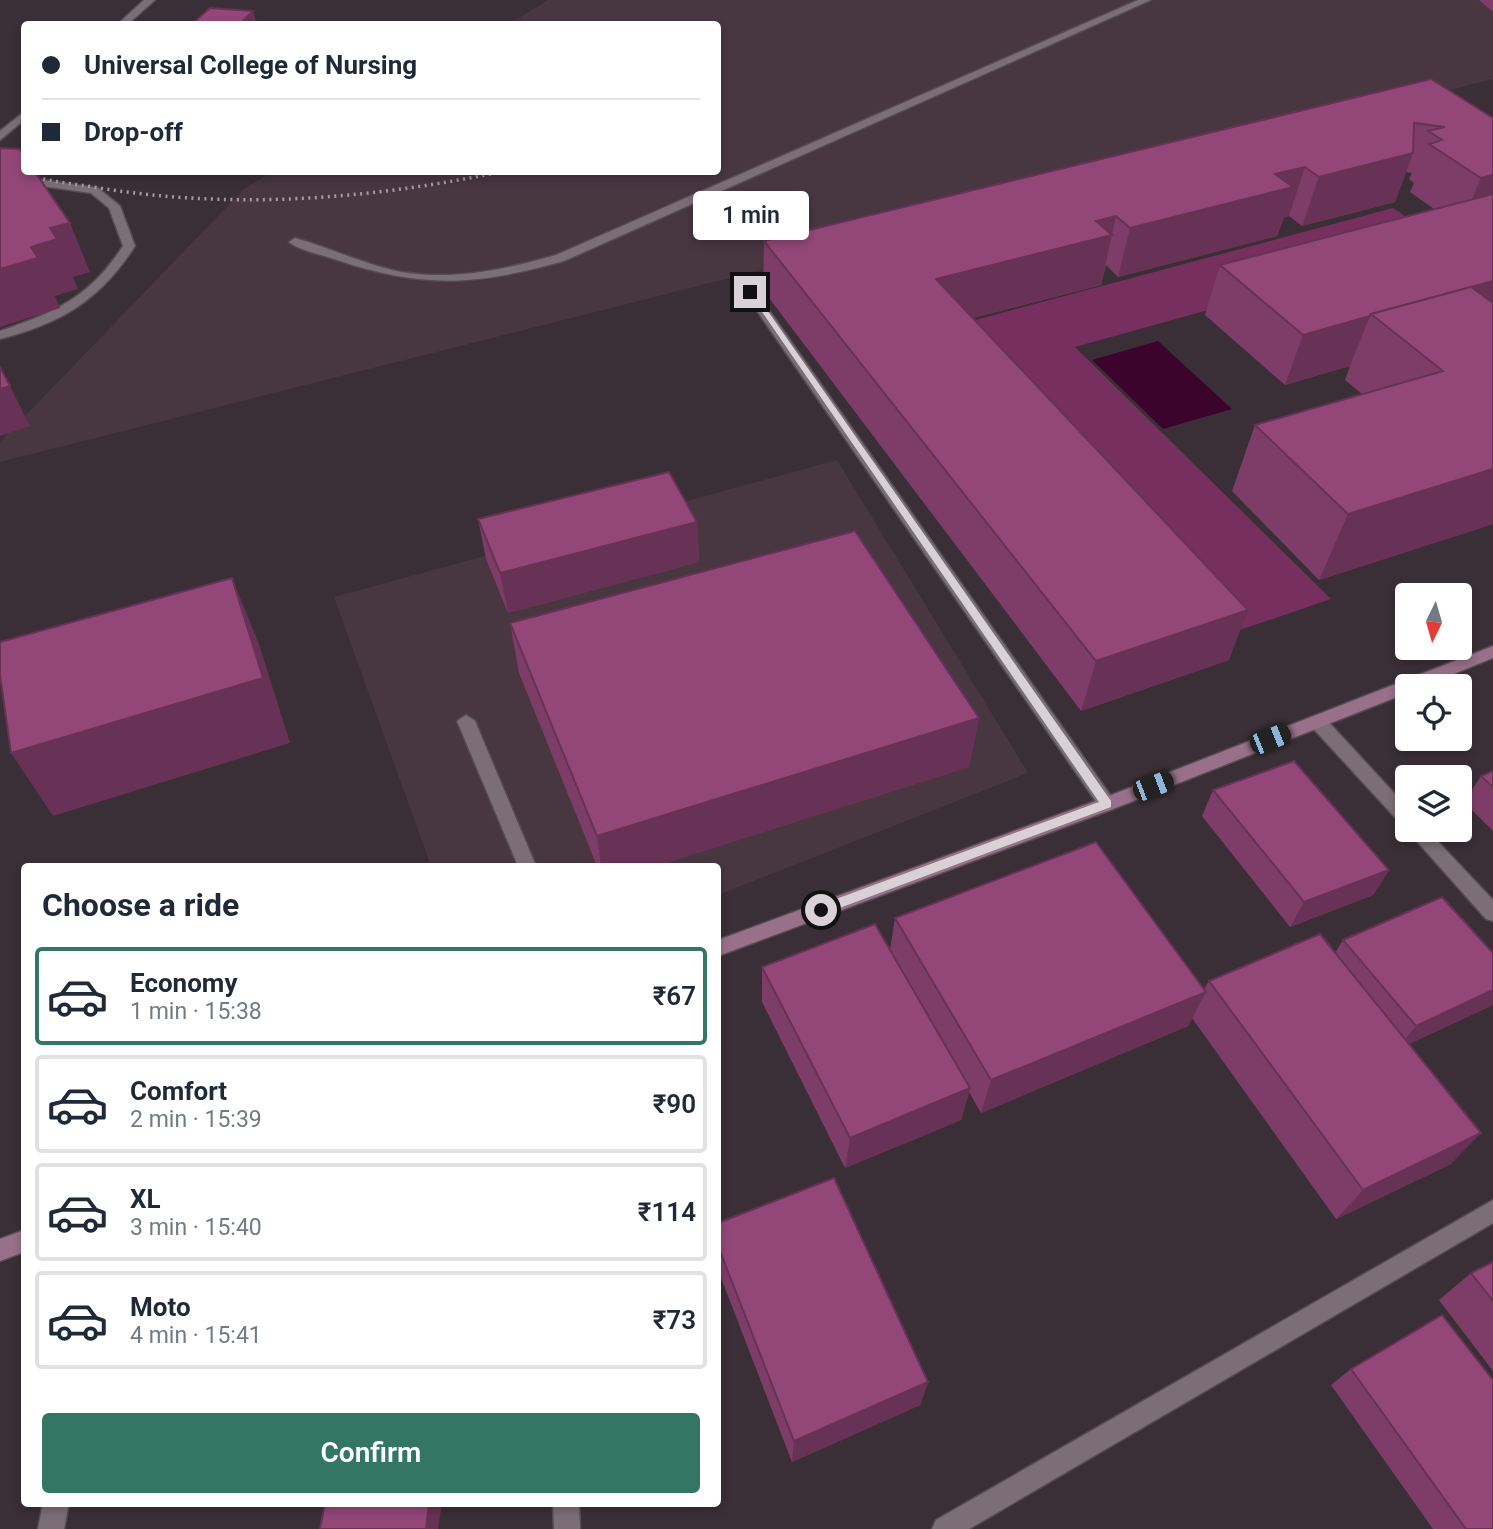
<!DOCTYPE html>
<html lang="en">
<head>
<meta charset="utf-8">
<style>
  :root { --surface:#fff; --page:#f2f2f3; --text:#1f2937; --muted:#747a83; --line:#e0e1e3; --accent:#337664 }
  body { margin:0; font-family:Roboto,sans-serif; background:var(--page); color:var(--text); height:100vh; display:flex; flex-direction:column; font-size:26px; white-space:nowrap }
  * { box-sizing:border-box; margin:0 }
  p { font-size:23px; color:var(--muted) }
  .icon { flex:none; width:38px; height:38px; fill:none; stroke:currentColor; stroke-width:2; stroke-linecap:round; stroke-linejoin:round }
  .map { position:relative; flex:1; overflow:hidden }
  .side { position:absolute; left:21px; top:863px; width:700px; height:644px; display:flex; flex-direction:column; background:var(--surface); border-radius:7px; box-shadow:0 4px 10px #0003 }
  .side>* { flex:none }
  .guide { position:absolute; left:21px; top:21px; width:700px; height:154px; border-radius:7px; box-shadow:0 4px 10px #0003; display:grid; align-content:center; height:154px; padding:0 21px; background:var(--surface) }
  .needle { width:46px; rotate:185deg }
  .fabs { position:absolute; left:1395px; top:583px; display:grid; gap:14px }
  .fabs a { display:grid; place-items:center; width:77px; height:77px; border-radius:7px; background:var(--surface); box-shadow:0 4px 10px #0003; font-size:35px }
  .end { position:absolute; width:32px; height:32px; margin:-16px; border:9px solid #d9d1d6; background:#111; box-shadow:0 0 0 4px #111 }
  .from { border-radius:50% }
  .bubble { position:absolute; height:49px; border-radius:7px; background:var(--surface); box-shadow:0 4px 10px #0003; font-size:23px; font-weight:600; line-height:49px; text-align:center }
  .car { position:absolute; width:21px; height:42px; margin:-21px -10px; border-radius:9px; box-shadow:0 0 5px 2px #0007; background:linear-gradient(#222 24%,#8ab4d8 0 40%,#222 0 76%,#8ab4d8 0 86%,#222 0) }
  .guide b { display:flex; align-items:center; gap:24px; height:66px; font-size:26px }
  .guide b+b { border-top:2px solid var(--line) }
  .guide i { width:18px; height:18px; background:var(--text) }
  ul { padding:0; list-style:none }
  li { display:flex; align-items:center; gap:21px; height:98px; margin:0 14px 10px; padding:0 7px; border:4px solid var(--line); border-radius:7px }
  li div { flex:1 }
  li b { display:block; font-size:26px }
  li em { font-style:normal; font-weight:600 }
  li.selected { border-color:var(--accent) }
  li>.icon { width:63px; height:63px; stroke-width:1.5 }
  h2 { padding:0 21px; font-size:32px; line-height:84px }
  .cta { display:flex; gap:14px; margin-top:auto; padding:14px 21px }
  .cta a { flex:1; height:80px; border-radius:7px; background:var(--accent); color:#fff; font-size:28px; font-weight:600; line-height:80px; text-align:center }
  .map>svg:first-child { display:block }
</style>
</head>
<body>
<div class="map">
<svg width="1493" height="1529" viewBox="0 0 1493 1529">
  <rect width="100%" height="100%" fill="#3a2f36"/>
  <g fill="#483641">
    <polygon points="548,0 1493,0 1493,79 726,279 0,462 0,442 244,189 272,172 718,172 718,24 509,24"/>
    <polygon points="837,460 1028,773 718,895 718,866 431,866 334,597"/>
  </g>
  <polygon fill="#762f5f" points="1393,208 1446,244 1075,347 1331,599 1216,638 938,330"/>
  <polygon fill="#3c042d" points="1158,341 1232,409 1163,429 1092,360"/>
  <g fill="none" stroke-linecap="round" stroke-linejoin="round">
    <g stroke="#554b51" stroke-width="3">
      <g id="lane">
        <polygon points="144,0 155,0 128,24 118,24"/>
        <path d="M1138 0H1151L564 261C475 286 422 289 334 259 320 254 300 251 289 242L295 238C331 248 365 265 402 272 453 281 507 269 556 255Z"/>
        <polygon points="24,112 24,120 0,140 0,131"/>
        <path d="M0 174 98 188 120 206 135 246C100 300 62 323 0 339V331C56 312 90 297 123 246L109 208 91 193 0 180Z"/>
        <polygon points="466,715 475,721 536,866 518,866 457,721"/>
      </g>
    </g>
    <g stroke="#554b51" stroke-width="3">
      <g id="street">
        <polygon points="750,288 754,289 1113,799 1116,804 1113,809 1101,809 744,292"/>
        <polygon points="1317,715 1323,716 1407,807 1407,826 1401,824 1311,726 1308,721"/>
        <polygon points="1407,830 1427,830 1493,900 1493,921 1486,919"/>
        <polygon points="1493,1200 1493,1223 969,1529 932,1529 936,1520"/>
        <polygon points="43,1503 69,1503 64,1529 38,1529"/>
        <polygon points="553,1503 579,1503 580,1529 554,1529"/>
      </g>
    </g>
    <g stroke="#554b51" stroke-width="3">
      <g id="secondary">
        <polygon points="1493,646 1493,658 1424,686 1407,686 1407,693 1113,809 718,956 718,940 1101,799"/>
        <polygon points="24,1230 24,1252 0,1261 0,1239"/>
      </g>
    </g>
    <use href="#lane" fill="#7c6e76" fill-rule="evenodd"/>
    <use href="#street" fill="#7c6e76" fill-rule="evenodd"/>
    <use href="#secondary" fill="#987089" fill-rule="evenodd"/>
    <path stroke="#a59ca2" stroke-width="3.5" stroke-dasharray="2 4.5" stroke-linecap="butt" d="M0 165C29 179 61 182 93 187 229 210 365 200 500 172"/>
  </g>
  <g fill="#7e3d68">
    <polygon points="1479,0 1493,0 1493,12"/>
    <polygon points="1431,79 1493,118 1493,524 1319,580 1232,491 1255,425 1362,394 1345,380 1350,366 1285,385 1205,315 1220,265 1434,209 1410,192 1414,183 1409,179 1412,173 1406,172 1395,202 1302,226 1289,216 1284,217 1277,236 1118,277 1106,265 1101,285 973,318 1229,660 1081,711 763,290 764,241"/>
    <polygon points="478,519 697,522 699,562 508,613 486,559"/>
    <polygon points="510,623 979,718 969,767 656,866 597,866 519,673"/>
    <polygon points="1493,771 1493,831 1464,802 1481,776"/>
    <polygon points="1213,790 1389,870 1373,895 1290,927 1202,816"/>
    <polygon points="895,918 1204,989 1209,981 1335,953 1343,940 1493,1005 1409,1044 1451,1164 1336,1219 1192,1018 1188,1026 981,1113 969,1092 961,1120 845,1168 762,1002 762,967 890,950"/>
    <polygon points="718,1223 928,1382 920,1405 792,1462 718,1270"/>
    <polygon points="1493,1262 1493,1371 1439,1300 1471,1273"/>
    <polygon points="1351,1369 1493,1529 1433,1529 1331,1385"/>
  </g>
  <g fill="#673255">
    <polygon points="253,11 257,24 240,24"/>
    <polygon points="1413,153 1395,202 1302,226 1319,177"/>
    <polygon points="1305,167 1289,216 1284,217 1277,236 1118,277 1130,228 1275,174"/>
    <polygon points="1493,175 1493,218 1460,227 1481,178"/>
    <polygon points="1116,216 1101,285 930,329 936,279 1096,221"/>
    <polygon points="70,223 90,272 73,277 78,289 55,296 60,308 0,327 0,269 31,247 50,228"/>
    <polygon points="1493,281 1493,325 1373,315"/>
    <polygon points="1370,316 1350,366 1285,385 1303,335"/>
    <polygon points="10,386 30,426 0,436 0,389"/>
    <polygon points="1493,469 1493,524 1319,580 1348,514"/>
    <polygon points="697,522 699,562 508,613 500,573"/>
    <polygon points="232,578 259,644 290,743 53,816 11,753"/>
    <polygon points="1248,610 1229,660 1081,711 1096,661"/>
    <polygon points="979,718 969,767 656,866 601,866 597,836"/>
    <polygon points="1389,870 1373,895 1290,927 1304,902"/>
    <polygon points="1493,990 1493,1005 1397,1049 1416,1026"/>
    <polygon points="1206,992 1188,1026 981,1113 991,1080"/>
    <polygon points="970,1088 961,1120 845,1168 850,1138"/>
    <polygon points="1481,1133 1451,1164 1336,1219 1363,1190"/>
    <polygon points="928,1382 920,1405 792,1462 794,1441"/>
    <polygon points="429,1503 442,1503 438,1529 426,1529"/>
  </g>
  <g fill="#934779" stroke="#673255" stroke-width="2">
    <polygon points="210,8 253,11 240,24 192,24"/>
    <polygon points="1431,79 1493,118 1493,175 1481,178 1429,144 1442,140 1428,131 1445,127 1414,123 1413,153 1319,177 1305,167 1275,174 1293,187 1130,228 1116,216 1096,221 1112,235 936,279 1248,610 1096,661 764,241"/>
    <polygon points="0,148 20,149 24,156 24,172 35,172 70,223 50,228 57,239 31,247 38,258 0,269"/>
    <polygon points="1493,194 1493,281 1371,314 1370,316 1303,335 1220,265"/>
    <polygon points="1471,287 1493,303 1493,469 1348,514 1255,425 1443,371 1371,314"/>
    <polygon points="0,367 10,386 0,389"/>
    <polygon points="669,472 697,522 500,573 478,519"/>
    <polygon points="855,531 979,718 597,836 510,623"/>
    <polygon points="232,578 263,678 11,753 0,675 0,642"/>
    <polygon points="1294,761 1389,870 1304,902 1213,790"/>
    <polygon points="1493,771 1493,787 1481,776"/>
    <polygon points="1096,842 1206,992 991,1080 895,918"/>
    <polygon points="1442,897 1493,953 1493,990 1416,1026 1343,940"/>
    <polygon points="875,924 970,1088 850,1138 762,967"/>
    <polygon points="1320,934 1481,1133 1363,1190 1209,981"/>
    <polygon points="834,1178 928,1382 794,1441 718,1246 718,1223"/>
    <polygon points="1493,1262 1493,1301 1471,1273"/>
    <polygon points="1442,1315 1493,1380 1493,1529 1466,1529 1351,1369"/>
    <polygon points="325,1503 429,1503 426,1529 320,1529"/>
  </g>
  <polygon fill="#d9d1d6" points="747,290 753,290 1111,801 1111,807 826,913 817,913 817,906 1099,802"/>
</svg>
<div class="fabs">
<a><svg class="needle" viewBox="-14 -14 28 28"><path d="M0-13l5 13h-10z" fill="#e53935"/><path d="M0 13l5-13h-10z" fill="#747a83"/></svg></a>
<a><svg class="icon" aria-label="locate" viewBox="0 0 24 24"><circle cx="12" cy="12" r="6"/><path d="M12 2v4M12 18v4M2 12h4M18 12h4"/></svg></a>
<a><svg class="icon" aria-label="layers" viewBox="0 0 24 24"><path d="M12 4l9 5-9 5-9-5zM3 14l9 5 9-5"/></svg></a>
</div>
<i class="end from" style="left:821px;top:910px"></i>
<i class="end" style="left:750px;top:292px"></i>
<div class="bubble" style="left:693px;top:191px;width:116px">1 min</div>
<i class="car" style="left:1270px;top:739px;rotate:68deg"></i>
<i class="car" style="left:1153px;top:786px;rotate:69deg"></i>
<div class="guide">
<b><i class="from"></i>Universal College of Nursing</b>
<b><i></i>Drop-off</b>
</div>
<section class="side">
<h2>Choose a ride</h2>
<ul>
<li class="selected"><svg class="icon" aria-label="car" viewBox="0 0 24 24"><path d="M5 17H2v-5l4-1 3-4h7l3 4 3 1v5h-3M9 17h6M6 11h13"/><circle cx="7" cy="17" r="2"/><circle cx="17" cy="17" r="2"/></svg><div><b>Economy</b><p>1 min · 15:38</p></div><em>₹67</em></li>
<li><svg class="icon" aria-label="car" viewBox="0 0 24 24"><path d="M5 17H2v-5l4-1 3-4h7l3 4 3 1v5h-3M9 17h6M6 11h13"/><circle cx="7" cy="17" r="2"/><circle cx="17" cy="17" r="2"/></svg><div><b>Comfort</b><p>2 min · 15:39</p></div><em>₹90</em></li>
<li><svg class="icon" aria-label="car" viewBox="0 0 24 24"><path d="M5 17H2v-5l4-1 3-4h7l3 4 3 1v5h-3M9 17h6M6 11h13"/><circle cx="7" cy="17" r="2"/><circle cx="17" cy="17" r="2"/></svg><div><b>XL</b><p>3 min · 15:40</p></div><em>₹114</em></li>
<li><svg class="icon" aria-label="car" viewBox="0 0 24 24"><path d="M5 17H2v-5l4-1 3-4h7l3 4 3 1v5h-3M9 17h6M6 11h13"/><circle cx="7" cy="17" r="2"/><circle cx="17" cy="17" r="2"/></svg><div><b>Moto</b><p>4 min · 15:41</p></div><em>₹73</em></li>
</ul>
<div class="cta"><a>Confirm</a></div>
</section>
</div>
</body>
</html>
